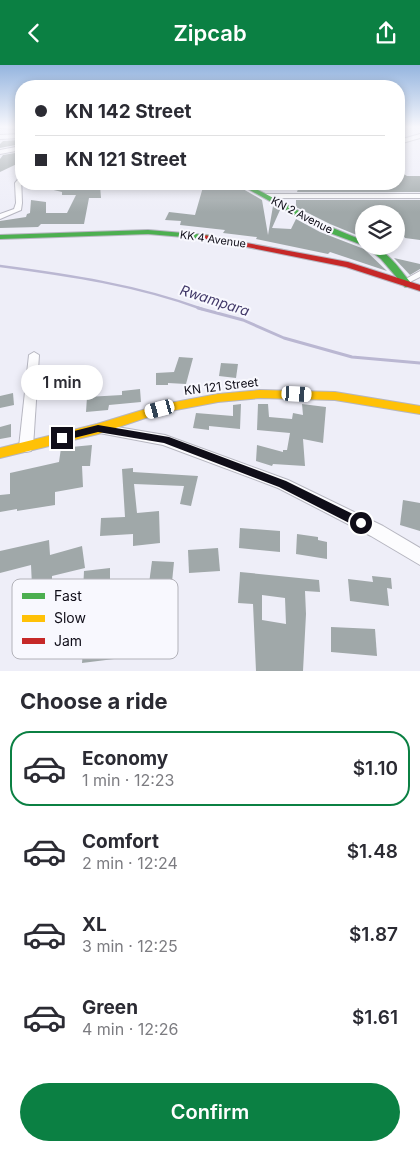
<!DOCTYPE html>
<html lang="en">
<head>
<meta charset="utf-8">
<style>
  :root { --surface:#fff; --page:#f2f2f3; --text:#2b2b33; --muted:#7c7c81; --line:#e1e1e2; --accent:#0b8043 }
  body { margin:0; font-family:Inter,sans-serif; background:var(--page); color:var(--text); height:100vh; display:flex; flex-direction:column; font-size:19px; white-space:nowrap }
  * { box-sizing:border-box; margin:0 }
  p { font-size:16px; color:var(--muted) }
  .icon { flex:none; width:28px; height:28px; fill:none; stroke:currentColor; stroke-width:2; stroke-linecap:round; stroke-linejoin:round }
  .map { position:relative; height:606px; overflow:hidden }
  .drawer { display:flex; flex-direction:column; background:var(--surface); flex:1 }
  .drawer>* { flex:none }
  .banner { position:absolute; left:15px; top:15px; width:390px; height:110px; border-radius:20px; box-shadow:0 2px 8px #0003; display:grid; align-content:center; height:110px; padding:0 20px; background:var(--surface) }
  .buttons { position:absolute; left:355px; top:140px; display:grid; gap:10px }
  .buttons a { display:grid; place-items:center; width:50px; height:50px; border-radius:50%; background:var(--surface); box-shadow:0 2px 8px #0003; font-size:25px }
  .end { position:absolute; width:22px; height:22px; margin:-11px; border:6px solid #0f0d18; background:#fff; box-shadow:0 0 0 2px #fff }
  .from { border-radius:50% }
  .bubble { position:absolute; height:35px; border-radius:18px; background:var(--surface); box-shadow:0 2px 8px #0003; font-size:16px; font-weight:600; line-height:35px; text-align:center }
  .car { position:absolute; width:15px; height:30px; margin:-15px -8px; border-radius:6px; box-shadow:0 0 4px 1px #0007; background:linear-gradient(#fff 24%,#345 0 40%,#fff 0 76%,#345 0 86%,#fff 0) }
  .banner b { display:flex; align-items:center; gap:18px; height:48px; font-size:19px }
  .banner b+b { border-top:1px solid var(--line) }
  .banner i { width:12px; height:12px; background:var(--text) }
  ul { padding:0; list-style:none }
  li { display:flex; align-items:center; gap:15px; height:75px; margin:0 10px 8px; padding:0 10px; border:2px solid transparent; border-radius:20px }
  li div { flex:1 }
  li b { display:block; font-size:19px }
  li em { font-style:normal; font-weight:600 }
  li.on { border-color:var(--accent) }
  li>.icon { width:45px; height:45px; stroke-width:1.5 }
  h2 { padding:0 20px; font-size:22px; line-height:60px }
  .action { display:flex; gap:10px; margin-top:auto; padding:10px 20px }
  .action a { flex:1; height:58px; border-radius:30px; background:var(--accent); color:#fff; font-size:20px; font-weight:600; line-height:58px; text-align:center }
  header { display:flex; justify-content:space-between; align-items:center; height:65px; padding:0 20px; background:var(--accent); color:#fff; font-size:22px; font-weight:600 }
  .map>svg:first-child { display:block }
</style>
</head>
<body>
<header><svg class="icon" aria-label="back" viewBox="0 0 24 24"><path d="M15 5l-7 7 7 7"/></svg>Zipcab<svg class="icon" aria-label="share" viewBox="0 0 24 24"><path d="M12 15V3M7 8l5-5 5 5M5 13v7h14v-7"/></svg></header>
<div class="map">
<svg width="420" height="606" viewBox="0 0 420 606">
  <rect width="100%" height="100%" fill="#eeeef8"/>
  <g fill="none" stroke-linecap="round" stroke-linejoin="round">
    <path stroke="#bab7d2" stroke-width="2.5" d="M0 201C68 210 137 220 202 244"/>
    <polyline stroke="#bab7d2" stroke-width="3" points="198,243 243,255 284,273 352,292 420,298"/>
  </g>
  <g fill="#a0a8a9" fill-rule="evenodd">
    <polygon points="21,75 21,79 0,83 0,79 3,76"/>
    <polygon points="21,87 21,97 0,107 0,94 3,90"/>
    <polygon points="399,106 407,111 420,111 420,127 297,127 299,121 321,121 319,119 399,119"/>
    <polygon points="42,119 100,120 101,133 89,133 84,159 41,159 38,162 0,163 0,156 26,152 27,149 30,148 31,135 46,137 46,148 67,148 76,130 62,130 62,127 41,122"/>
    <polygon points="232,121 238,122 239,124 243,124 262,135 268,170 273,141 280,145 272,163 291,164 296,154 320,167 364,184 387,206 330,187 328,189 256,174 257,172 223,168 225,165 180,160 181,156 165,155 169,147 195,150 203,122"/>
    <polygon points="296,135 420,135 420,175 405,173 402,167 396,166 396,149 364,149 364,173 330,159 296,142"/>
    <polygon points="394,193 420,199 420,204 410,210"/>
    <polygon points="179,292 193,293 186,319 168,318 168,320 156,320 156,308 174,307"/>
    <polygon points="221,298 238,299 236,313 219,311"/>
    <polygon points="140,324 141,337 109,340 108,345 86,347 87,332 122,330 122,326"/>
    <polygon points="13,328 14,340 0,343 0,331"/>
    <polygon points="241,339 240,364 209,361 209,365 193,363 196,348 233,351 233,340"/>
    <polygon points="258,339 268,339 269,352 292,354 293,348 303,350 302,339 326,342 323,378 303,374 305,401 273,399 272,401 256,396 257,380 283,387 283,385 287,385 290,368 257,365"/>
    <polygon points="11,359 11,372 0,374 0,362"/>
    <polygon points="92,380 90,401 82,401 83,422 55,427 55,440 17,446 17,444 0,447 0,430 10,429 10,408 59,397 61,383"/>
    <polygon points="133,403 133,407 198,411 191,441 180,439 184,421 134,419 137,448 159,446 160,478 133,481 133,469 100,471 101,453 125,452 122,404"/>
    <polygon points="403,435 420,438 420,466 400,460"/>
    <polygon points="240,463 280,466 280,487 239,483"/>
    <polygon points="297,469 318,472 318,475 327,477 327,494 296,489"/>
    <polygon points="49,475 50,490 82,481 85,503 52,511 52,515 32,521 31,500 0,508 0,486"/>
    <polygon points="218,483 220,506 189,508 188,485"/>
    <polygon points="152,496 174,497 171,527 148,526"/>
    <polygon points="110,503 110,522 83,526 84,506"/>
    <path d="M240 507 319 515 320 527 305 526 306 549 303 606H256L253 539 238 538ZM262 530 285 533 286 559 262 555Z"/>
    <polygon points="372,511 391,513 392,524 387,523 389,541 350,536 348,514 373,517"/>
    <polygon points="331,562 375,564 377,591 331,587"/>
    <polygon points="138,566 138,591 82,598 84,573"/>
  </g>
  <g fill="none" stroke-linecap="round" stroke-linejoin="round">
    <g stroke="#b6b6c0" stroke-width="2">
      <g id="street">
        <polygon points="0,62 21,62 21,64 0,63"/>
        <polygon points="21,69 21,73 0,74 0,70"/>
        <polygon points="420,69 420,73 399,79 399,75"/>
        <polygon points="21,81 21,85 0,89 0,85"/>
        <polygon points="21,111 22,138 21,145 0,154 0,149 14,144 16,138 15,118"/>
        <polygon points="420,129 420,133 267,133 264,131 267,129"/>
        <polygon points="420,206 420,212 406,219 402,216"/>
        <polygon points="34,287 39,290 33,382 31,386 26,387 21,386 19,382 29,290"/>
        <polygon points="99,359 165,370 288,415 383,461 420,483 420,500 371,471 278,423 163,380 94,367 93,364 94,361"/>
      </g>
    </g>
    <g stroke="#b6b6c0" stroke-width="2">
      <g id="fast">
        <polygon points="239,119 246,119 328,161 364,176 365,181 322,165"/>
        <polygon points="148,165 207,170 211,172 207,174 148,169 0,174 0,170"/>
        <path d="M365 181C386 181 399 204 411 218V222H405L381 194Z"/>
      </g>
    </g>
    <g stroke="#b6b6c0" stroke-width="2">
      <polygon id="slow" points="260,325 335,327 420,341 420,349 335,335 260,333 218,337 160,348 98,369 0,393 0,383 97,359 159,340 218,329"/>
    </g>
    <g stroke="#b6b6c0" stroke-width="2">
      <polygon id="jam" points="204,170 348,197 420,220 420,226 346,202 207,174 204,174"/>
    </g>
    <use href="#street" fill="#fcfcfe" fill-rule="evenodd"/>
    <use href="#fast" fill="#4caf50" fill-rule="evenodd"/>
    <use href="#slow" fill="#ffc107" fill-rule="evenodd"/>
    <use href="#jam" fill="#c62828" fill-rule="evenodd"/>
  </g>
  <linearGradient id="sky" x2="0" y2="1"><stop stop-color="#95b5df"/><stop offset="0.42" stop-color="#f7f7fc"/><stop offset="1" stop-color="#f7f7fc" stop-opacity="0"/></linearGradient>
  <rect width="420" height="147" fill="url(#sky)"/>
  <polygon fill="#0f0d18" points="98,360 169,372 286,416 365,455 367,458 365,462 357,462 279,422 164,378 98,367 62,376 57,373 62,369"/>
  <g text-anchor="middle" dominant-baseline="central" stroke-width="4" stroke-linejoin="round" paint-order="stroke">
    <g font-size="11" fill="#0f0d18" stroke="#f8f8fe">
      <text transform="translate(302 150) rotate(27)">KN 2 Avenue</text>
      <text transform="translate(213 174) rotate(8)">KK 4 Avenue</text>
    </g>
    <g font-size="12" fill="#0f0d18" stroke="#f8f8fe">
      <text transform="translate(221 321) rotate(-7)">KN 121 Street</text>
    </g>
    <g font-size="14" font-style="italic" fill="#423969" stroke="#f8f8fe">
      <text transform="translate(215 235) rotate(18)">Rwampara</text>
    </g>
  </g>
  <rect x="12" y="514" width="166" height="80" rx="8" fill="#f8f8fe" stroke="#b2b2b9" stroke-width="1"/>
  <rect x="22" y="528" width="23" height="6" fill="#4caf50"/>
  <rect x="22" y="550" width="23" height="7" fill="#ffc107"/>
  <rect x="22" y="573" width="23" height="6" fill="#c62828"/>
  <g font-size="14" fill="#0f0d18">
    <text x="54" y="536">Fast</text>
    <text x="54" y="558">Slow</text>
    <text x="54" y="581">Jam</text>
  </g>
</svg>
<div class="buttons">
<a><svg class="icon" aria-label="layers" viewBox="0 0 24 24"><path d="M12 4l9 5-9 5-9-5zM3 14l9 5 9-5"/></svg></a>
</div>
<i class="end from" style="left:361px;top:458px"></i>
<i class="end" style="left:62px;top:373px"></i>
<div class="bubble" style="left:21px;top:300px;width:82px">1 min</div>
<i class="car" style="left:297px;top:329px;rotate:93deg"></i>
<i class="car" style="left:160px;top:344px;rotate:255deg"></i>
<div class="banner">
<b><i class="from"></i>KN 142 Street</b>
<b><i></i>KN 121 Street</b>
</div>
</div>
<section class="drawer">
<h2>Choose a ride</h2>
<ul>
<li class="on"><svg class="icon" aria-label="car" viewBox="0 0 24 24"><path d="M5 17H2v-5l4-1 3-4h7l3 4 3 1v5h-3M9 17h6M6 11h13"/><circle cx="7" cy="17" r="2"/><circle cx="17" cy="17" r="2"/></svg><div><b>Economy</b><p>1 min · 12:23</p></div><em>$1.10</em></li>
<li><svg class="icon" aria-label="car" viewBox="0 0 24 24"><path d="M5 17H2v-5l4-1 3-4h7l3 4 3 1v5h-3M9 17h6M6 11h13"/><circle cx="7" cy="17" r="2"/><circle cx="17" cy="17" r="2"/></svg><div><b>Comfort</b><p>2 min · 12:24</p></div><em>$1.48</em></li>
<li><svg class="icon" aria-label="car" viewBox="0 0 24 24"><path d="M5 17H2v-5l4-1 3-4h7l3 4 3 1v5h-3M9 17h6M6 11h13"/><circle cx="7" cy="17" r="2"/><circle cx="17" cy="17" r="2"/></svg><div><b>XL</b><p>3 min · 12:25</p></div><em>$1.87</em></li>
<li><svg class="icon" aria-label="car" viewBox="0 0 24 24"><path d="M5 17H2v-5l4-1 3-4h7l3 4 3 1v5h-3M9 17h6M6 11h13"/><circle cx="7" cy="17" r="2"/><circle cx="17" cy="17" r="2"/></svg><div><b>Green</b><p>4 min · 12:26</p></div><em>$1.61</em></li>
</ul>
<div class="action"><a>Confirm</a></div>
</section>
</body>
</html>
